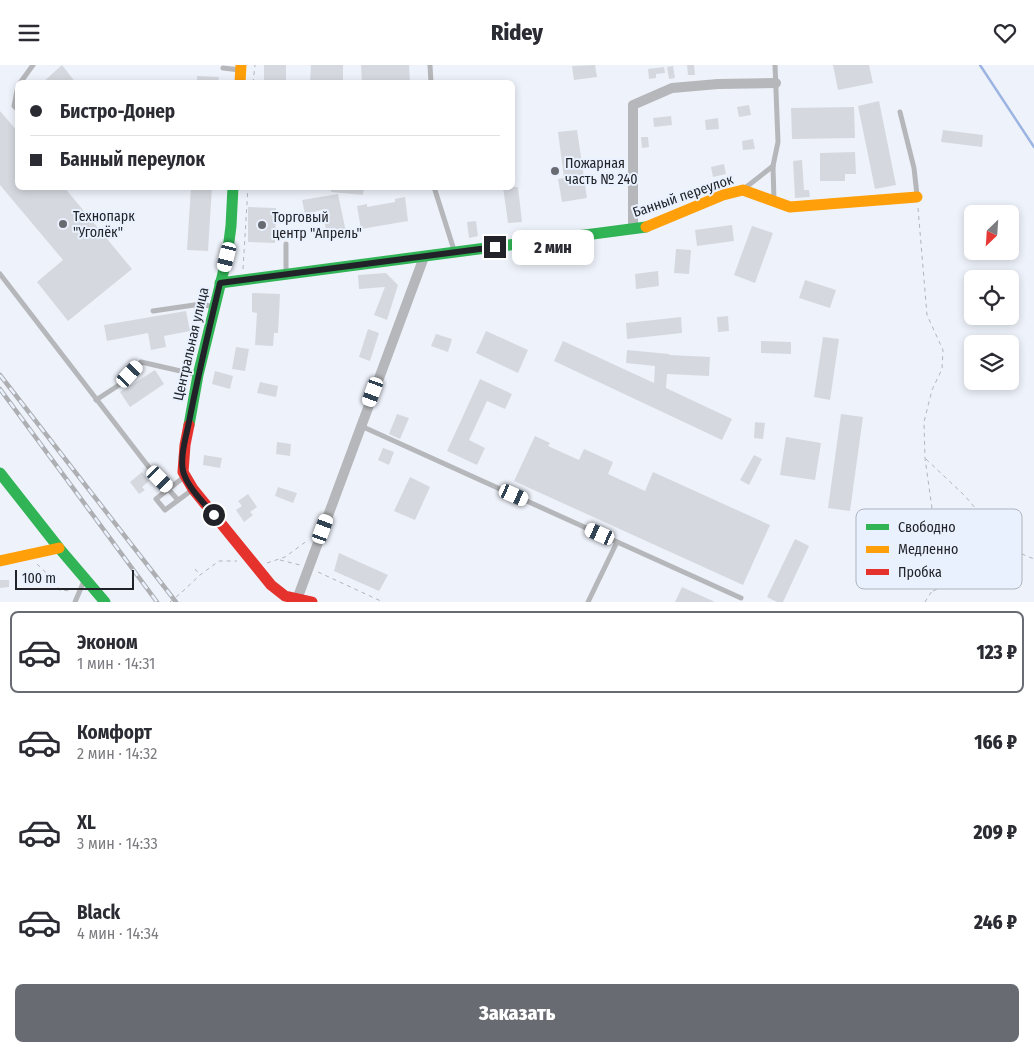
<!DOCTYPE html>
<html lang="ru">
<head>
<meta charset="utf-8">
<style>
  :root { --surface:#fff; --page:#f2f2f3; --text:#2b2b33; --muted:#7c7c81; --line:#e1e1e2; --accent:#696b72 }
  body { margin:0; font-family:"Fira Sans Condensed",sans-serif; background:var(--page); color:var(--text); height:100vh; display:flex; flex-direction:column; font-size:19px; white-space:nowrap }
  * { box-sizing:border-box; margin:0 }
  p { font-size:16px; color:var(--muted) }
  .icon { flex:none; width:28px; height:28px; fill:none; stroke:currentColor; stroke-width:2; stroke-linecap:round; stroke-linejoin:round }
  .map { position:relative; height:537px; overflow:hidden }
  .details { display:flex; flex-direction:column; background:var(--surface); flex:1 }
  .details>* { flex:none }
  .top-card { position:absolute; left:15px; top:15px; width:500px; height:110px; border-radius:8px; box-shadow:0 2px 8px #0003; display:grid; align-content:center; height:110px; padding:0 15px; background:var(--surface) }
  .needle { width:32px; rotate:205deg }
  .fabs { position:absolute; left:964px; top:140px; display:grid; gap:10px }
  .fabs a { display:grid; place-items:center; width:55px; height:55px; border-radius:8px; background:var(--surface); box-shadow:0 2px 8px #0003; font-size:25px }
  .scale { position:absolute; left:15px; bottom:12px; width:119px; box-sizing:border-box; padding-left:5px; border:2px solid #212328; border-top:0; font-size:14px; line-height:18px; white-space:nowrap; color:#212328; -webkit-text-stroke:4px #eaf1fe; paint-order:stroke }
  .end { position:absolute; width:22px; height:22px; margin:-11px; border:6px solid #212328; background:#fff; box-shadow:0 0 0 2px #fff }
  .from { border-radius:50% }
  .bubble { position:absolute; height:35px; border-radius:8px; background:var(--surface); box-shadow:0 2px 8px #0003; font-size:16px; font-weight:800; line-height:35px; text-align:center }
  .car { position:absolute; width:15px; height:30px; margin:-15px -8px; border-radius:6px; box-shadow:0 0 4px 1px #0007; background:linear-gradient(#fff 24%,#345 0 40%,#fff 0 76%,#345 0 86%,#fff 0) }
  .top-card b { display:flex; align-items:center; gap:18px; height:48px; font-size:19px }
  .top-card b+b { border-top:1px solid var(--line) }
  .top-card i { width:12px; height:12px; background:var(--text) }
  ul { padding:9px 0 0; list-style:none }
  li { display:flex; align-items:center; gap:15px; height:82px; margin:0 10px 8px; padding:0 5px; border:2px solid transparent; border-radius:8px }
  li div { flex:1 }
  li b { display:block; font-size:19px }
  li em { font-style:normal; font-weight:800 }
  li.on { border-color:var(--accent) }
  li>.icon { width:45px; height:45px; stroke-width:1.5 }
  .cta { display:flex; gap:10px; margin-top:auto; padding:10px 15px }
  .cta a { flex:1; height:58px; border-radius:8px; background:var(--accent); color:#fff; font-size:20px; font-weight:800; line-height:58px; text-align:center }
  header { display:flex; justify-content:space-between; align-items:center; height:65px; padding:0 15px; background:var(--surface); font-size:22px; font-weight:800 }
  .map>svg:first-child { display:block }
</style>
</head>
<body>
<header><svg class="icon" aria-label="menu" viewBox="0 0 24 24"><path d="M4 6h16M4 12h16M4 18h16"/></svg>Ridey<svg class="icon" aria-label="heart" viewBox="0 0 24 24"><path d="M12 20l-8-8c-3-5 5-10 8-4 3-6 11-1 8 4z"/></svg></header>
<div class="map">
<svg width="1034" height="537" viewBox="0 0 1034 537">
  <rect width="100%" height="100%" fill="#eef2fa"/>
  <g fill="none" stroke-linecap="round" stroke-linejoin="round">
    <polyline stroke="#9cb4e2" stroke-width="2.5" points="980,0 1034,82"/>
  </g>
  <g fill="#d5d9df">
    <polygon points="62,0 76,18 42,18"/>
    <rect x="264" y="0" width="22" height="18"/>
    <polygon points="311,0 343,0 343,18 310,18"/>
    <polygon points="361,0 409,0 410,18 362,18"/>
    <polygon points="595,0 597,12 574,15 572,1"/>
    <polygon points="687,0 694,0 695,10 688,10"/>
    <polygon points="833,0 869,0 873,18 838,25"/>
    <polygon points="673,1 675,13 669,14 667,2"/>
    <polygon points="664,2 665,8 656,9 656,13 649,14 648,4"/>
    <polygon points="197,11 219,12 218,18 197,18"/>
    <polygon points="879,36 896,120 875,124 858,41"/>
    <polygon points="749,40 751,50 739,52 737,42"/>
    <polygon points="854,42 855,73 792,74 791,43"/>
    <polygon points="0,46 18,67 18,122 64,122 132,204 68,256 37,217 63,195 0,120"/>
    <polygon points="671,51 672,60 654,62 653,53"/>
    <polygon points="718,53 719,64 706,65 705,55"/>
    <polygon points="577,65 587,133 562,137 558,114 564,113 558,67"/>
    <polygon points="943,65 983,70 982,82 941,77"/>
    <polygon points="641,72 648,72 649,82 642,83"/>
    <polygon points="753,74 755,84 743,85 742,76"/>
    <polygon points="855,87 856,109 845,109 845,116 820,116 820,88"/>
    <polygon points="802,95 804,125 809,125 810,132 795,133 793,96"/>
    <polygon points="724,99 726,109 713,112 711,102"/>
    <polygon points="191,122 212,122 208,186 187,185"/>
    <polygon points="331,122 364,122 363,130 331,127"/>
    <polygon points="503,122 518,122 522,157 508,158"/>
    <polygon points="338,129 346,167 327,170 322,145 305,149 302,135"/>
    <polygon points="405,132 408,156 361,164 357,141 367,139 367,142 395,137 395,134"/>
    <polygon points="248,142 276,143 275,178 248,177"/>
    <polygon points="476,156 478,171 469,173 467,157"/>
    <polygon points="732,160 734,176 697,181 695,165"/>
    <polygon points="752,161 773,168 755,218 734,210"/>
    <polygon points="676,184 691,185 689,209 674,208"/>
    <polygon points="658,206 659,221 636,224 635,209"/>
    <polygon points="386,208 398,220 387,255 374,250 385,222 359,224 358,210"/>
    <polygon points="805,215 836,225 830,243 799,233"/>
    <polygon points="252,228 280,229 278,268 274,268 273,281 255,280 257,248 252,247"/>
    <polygon points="186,246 190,266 164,271 166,282 151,285 148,268 107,276 104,260"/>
    <polygon points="728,251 729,266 718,267 717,252"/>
    <polygon points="681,252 682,268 627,274 626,258"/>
    <polygon points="368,264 379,268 370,296 359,292"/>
    <polygon points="486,266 528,285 518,308 476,288"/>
    <polygon points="436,269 452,274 448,287 431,281"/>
    <polygon points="823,272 839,274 830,335 814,332"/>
    <polygon points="563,276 654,318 655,301 626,298 627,285 669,289 669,290 710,292 709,311 667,309 666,323 732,354 722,375 554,296"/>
    <polygon points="761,276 791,277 791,289 761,288"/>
    <polygon points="236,282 249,284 245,306 232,304"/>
    <polygon points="155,305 164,319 130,342 120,327"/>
    <polygon points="215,306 233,311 230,324 212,319"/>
    <polygon points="480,314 512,329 505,344 487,336 469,375 485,383 477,400 447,386"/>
    <polygon points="260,317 278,321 276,332 257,328"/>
    <polygon points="397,349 409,353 400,374 389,369"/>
    <polygon points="841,349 863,352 850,446 828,443"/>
    <polygon points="755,357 765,358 763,374 754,373"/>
    <polygon points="535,371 550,378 548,381 579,395 584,384 613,397 608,409 645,426 653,407 770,460 743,520 514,416"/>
    <polygon points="786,372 821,378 815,415 780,410"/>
    <polygon points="277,377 291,379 290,391 276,389"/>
    <polygon points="383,383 394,387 389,400 378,395"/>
    <polygon points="204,390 222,393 220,403 203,400"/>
    <polygon points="754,390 762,394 749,420 740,415"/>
    <polygon points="142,407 149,416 142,422 145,425 139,429 130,417"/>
    <polygon points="410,412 430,422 415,455 394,446"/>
    <polygon points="278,422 297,428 293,438 275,431"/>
    <polygon points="248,429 257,442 250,447 253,450 244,457 236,445 242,441 238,436"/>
    <polygon points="795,474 809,481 783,537 777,537 767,532"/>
    <polygon points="339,488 388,510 379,526 334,506"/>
    <polygon points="0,515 9,515 9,522 0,523"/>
    <polygon points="682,522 715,537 675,537"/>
  </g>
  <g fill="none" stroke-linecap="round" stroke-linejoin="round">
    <g stroke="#b3b6b9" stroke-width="1" stroke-dasharray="4 4" stroke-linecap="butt">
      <polyline points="253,18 255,0"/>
      <polyline points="918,143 927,250 943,285 942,304 932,325 924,357 925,393 934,458 934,511 932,526 925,537"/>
      <polyline points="243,204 248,122"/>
      <polyline points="926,394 965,431 1010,484 1034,494"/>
      <polyline points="280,495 300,500"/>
      <polyline points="267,498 285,492 308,475"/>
      <polyline points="37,499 56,517 59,525 72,526"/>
      <polyline points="195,504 200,510"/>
      <polyline points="318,507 383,537"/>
      <polyline points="933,526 961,513 998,488 1010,484"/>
      <polyline points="182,527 200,510 219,496 237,496"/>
    </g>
    <g stroke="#b6b7ba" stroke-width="5">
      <polyline points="430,0 431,18"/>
      <polyline points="223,3 240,5"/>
      <polyline points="20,18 33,0"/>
      <polyline points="18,21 14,41 18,45"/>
      <polyline points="900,47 914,103 917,130"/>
      <polyline points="434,122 454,185"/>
      <polyline points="745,123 773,101"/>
      <polyline points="774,136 773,101 778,77 775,0"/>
      <polyline points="286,179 286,209"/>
      <polyline points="0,209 151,405 178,435"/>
      <polyline points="153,246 201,239 214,242"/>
      <polyline points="96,335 119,320 141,297 198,310"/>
      <polyline points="361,361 741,533"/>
      <polyline points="184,412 156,434 165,445 192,425"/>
      <polyline points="75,537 84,516"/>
      <polyline points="588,537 617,477"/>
    </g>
    <g stroke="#b6b7ba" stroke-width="10">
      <polyline points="633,164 633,40 672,23 718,19 776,18"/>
      <polyline points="296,537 424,192"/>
    </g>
    <g stroke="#30b455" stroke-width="11">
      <polyline points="220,218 646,162"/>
      <polyline points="189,360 198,310 227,192 231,161 233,122"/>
      <polyline points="0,408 59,483 105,537"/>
    </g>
    <g stroke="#ff9f0a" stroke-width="11">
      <polyline points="240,18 241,0"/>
      <polyline points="646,162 723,130 743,125 790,142 917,132"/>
      <polyline points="0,496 59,483"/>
    </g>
    <polyline stroke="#e5322d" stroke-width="11" points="189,360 185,380 183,407 193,424 271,520 285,531 312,537"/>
    <g stroke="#adafb2" stroke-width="4.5">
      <g id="rail">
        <polyline points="0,310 176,537"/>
        <polyline points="0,324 157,537"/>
      </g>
    </g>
    <use href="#rail" stroke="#eaf1fe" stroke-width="2.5" stroke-dasharray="8" stroke-linecap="butt"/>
    <polyline stroke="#b3b6b9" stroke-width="1" stroke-dasharray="4 4" stroke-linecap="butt" points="170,537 182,527"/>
  </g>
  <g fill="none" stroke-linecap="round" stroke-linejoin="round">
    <path stroke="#212328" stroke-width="6" d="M214 450C204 438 187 422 183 406 180 391 186 372 189 357 198 310 209 264 220 218L495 182"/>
  </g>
  <g fill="#696b72" stroke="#eaf1fe" stroke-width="2">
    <circle cx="555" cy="106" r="5"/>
    <circle cx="63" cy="159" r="5"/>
    <circle cx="262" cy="160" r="5"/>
  </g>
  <g text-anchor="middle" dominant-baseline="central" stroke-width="4" stroke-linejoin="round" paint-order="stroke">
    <g font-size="14" fill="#212328" stroke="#eaf1fe" text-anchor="start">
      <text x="565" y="98">Пожарная<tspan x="565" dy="16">часть № 240</tspan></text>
      <text x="73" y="151">Технопарк<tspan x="73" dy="16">"Уголёк"</tspan></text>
      <text x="272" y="152">Торговый<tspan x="272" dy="16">центр "Апрель"</tspan></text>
    </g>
    <g font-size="14" fill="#212328" stroke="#eaf1fe">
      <text transform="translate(683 131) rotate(-19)">Банный переулок</text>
      <text transform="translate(191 279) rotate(-77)">Центральная улица</text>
    </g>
  </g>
  <rect x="856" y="444" width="166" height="80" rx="8" fill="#eaf1fe" stroke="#aeb3be" stroke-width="1"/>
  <rect x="866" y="459" width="23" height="6" fill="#30b455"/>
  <rect x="866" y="481" width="23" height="7" fill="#ff9f0a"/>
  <rect x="866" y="504" width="23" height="6" fill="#e5322d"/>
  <g font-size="14" fill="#212328">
    <text x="898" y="467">Свободно</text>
    <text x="898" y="489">Медленно</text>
    <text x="898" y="512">Пробка</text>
  </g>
</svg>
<div class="fabs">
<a><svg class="needle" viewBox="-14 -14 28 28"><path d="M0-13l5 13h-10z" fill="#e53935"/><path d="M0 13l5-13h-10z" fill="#7c7c81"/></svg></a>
<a><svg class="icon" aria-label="locate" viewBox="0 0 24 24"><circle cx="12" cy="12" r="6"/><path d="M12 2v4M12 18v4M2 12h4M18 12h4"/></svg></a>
<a><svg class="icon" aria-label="layers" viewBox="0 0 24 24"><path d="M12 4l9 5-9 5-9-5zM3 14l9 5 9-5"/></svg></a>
</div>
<div class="scale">100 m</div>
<i class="end from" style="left:214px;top:450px"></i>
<i class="end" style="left:495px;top:182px"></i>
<div class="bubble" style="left:512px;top:165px;width:82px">2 мин</div>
<i class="car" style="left:227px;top:192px;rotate:194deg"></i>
<i class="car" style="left:130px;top:309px;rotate:43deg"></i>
<i class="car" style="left:373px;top:327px;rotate:200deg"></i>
<i class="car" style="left:160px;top:414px;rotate:136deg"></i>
<i class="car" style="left:514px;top:430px;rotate:114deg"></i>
<i class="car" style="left:323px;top:464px;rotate:20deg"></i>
<i class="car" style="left:600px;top:469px;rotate:294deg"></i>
<div class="top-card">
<b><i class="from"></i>Бистро-Донер</b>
<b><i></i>Банный переулок</b>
</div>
</div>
<section class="details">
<ul>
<li class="on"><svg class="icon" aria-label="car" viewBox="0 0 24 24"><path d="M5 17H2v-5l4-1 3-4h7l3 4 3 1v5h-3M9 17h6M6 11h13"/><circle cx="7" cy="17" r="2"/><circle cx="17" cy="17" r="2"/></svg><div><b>Эконом</b><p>1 мин · 14:31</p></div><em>123 ₽</em></li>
<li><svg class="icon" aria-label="car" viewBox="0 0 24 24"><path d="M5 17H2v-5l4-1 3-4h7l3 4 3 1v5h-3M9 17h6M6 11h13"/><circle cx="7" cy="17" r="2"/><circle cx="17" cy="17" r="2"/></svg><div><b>Комфорт</b><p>2 мин · 14:32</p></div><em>166 ₽</em></li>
<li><svg class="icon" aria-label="car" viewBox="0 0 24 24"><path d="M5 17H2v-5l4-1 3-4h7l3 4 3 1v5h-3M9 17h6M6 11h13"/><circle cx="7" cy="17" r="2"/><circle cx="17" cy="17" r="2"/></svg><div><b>XL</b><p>3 мин · 14:33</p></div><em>209 ₽</em></li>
<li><svg class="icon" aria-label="car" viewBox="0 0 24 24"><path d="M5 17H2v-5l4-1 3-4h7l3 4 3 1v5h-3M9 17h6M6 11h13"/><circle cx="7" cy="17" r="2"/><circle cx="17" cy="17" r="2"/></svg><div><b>Black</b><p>4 мин · 14:34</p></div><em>246 ₽</em></li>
</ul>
<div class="cta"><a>Заказать</a></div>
</section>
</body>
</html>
